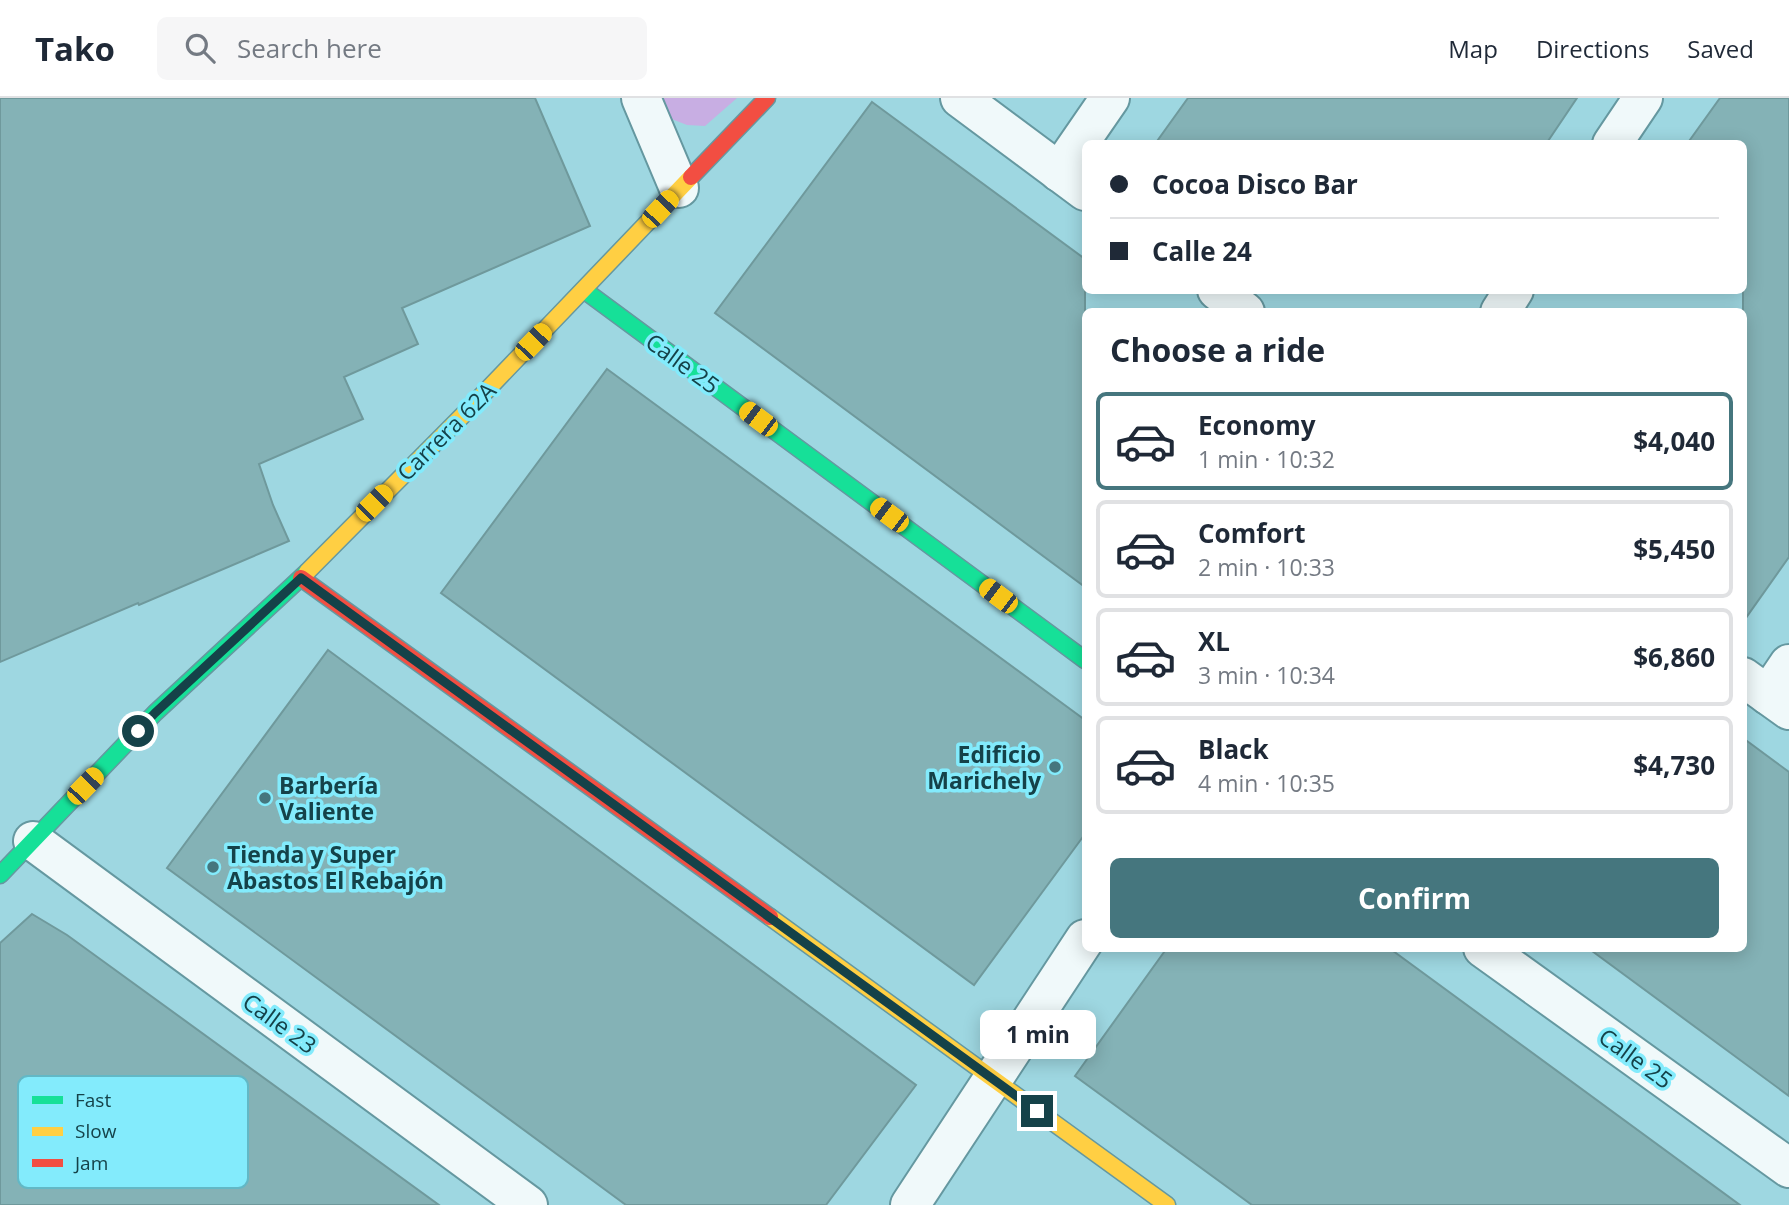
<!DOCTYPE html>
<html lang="en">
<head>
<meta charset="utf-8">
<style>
  :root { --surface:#fff; --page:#f6f6f7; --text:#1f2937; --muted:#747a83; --line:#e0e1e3; --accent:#45767e }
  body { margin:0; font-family:"Open Sans",sans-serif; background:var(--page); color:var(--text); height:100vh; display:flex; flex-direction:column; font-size:26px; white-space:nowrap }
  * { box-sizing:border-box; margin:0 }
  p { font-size:23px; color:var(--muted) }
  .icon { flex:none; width:38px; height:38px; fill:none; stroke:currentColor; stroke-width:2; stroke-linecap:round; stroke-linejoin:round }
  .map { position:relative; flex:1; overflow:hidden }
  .drawer { position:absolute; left:1082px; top:210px; width:665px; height:644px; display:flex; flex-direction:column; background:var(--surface); border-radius:10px; box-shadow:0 4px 18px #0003 }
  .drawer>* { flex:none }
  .top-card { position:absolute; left:1082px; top:42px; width:665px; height:154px; border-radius:10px; box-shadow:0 4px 18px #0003; display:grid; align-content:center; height:154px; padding:0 28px; background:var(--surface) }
  .end { position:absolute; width:32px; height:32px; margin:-16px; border:9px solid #154249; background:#fff; box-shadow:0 0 0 4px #fff }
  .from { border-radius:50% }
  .bubble { position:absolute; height:49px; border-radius:10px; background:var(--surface); box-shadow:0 4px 18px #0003; font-size:23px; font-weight:700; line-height:49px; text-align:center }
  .car { position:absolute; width:21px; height:42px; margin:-21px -10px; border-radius:9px; box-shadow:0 0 5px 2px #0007; background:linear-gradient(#f5c518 24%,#345 0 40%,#f5c518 0 76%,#345 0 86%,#f5c518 0) }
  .top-card b { display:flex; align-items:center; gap:24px; height:66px; font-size:26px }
  .top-card b+b { border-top:2px solid var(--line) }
  .top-card i { width:18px; height:18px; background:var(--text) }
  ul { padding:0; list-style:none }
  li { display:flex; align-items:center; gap:21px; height:98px; margin:0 14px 10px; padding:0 14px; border:4px solid var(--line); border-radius:10px }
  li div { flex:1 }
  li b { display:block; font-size:26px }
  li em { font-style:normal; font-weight:700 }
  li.current { border-color:var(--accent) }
  li>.icon { width:63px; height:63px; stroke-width:1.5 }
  h2 { padding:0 28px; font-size:32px; line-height:84px }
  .cta { display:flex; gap:14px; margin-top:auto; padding:14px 28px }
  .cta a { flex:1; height:80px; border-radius:10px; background:var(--accent); color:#fff; font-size:28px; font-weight:700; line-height:80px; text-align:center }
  header { display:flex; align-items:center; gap:42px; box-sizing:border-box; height:98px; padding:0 35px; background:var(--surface); border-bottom:2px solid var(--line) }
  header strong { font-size:33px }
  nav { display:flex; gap:38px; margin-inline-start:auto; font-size:24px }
  .search { width:490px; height:63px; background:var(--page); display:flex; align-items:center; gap:18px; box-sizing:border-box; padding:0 24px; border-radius:10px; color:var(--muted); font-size:26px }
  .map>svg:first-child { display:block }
</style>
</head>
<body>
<header>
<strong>Tako</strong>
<div class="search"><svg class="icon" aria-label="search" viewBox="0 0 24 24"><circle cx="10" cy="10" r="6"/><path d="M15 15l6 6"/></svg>Search here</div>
<nav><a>Map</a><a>Directions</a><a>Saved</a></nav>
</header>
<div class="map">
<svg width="1789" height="1107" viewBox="0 0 1789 1107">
  <rect width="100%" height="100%" fill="#9ed7e1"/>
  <polygon fill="#c8aee3" points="656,0 737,0 705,28 687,27 664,18"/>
  <g fill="#84b2b6" stroke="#6f999c" stroke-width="2">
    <polygon points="0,0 535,0 590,128 402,210 418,246 344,279 363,321 259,366 273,407 289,443 139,507 138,505 0,564"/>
    <polygon points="1188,0 1577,0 1546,46 1155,46"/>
    <polygon points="1720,0 1789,0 1789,459 1743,524 1743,46 1687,46"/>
    <polygon points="872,4 1085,161 1085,489 715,215"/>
    <polygon points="607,271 1085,622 1085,736 974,887 441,495"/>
    <polygon points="328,552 916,987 826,1107 626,1107 167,770"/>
    <polygon points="1743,640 1789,674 1789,998 1588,850 1743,850"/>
    <polygon points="32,816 67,837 439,1107 0,1107 0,845"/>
    <polygon points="1167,850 1389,850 1740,1107 1252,1107 1075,978"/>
  </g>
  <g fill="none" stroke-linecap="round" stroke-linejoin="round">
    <g stroke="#6598a0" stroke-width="42">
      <g id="street">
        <polyline points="641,0 679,90"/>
        <polyline points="960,0 1085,93"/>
        <polyline points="1612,46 1643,0"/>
        <polyline points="1059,74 1110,0"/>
        <polyline points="1217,192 1245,214"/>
        <polyline points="1500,214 1514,192"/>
        <polyline points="1743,579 1789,612"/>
        <polyline points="1768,597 1789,566"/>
        <polyline points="33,743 528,1107"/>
        <polyline points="1483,850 1789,1070"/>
        <polyline points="910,1107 1085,841"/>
      </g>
    </g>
    <g stroke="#6598a0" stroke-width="19">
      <g id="fast">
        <polyline points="584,192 1085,562"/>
        <polyline points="0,777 155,615 307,474"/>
      </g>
    </g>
    <g stroke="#6598a0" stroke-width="19">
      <g id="slow">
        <polyline points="307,474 466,314 691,79"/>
        <polyline points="770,819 1167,1107"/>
      </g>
    </g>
    <g stroke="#6598a0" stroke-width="19">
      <g id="jam">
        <polyline points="691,79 767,0"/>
        <polyline points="301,480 770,819"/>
      </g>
    </g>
    <use href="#street" stroke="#f0f9fa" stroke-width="38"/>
    <use href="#fast" stroke="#16e098" stroke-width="16"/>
    <use href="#slow" stroke="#ffcf43" stroke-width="16"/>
    <use href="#jam" stroke="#f24e42" stroke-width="16"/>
  </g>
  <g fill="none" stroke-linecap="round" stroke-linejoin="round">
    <polyline stroke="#154249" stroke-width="9" points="138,633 155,615 301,480 1037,1013"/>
  </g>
  <g fill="#45767e" stroke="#83ebfc" stroke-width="2.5">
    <circle cx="1055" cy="669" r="7"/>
    <circle cx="265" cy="700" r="7"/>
    <circle cx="213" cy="769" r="7"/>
  </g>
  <g text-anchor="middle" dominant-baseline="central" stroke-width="7" stroke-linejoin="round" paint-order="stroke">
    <g font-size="23" fill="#154249" stroke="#83ebfc">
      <text transform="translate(683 265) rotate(36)">Calle 25</text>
      <text transform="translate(446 333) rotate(-45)">Carrera 62A</text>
      <text transform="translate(280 925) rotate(36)">Calle 23</text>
      <text transform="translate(1636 960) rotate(36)">Calle 25</text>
    </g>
    <g font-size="23" font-weight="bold" fill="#154249" stroke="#83ebfc" text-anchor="start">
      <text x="1041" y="656" text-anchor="end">Edificio<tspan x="1041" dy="26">Marichely</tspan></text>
      <text x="279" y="687">Barbería<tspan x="279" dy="26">Valiente</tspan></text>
      <text x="227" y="756">Tienda y Super<tspan x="227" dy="26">Abastos El Rebajón</tspan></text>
    </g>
  </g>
  <rect x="18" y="978" width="230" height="112" rx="10" fill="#83ebfc" stroke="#62b8c6" stroke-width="2"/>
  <rect x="32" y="998" width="31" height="8" fill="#16e098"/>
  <rect x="32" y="1029" width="31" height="9" fill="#ffcf43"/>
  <rect x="32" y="1061" width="31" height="8" fill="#f24e42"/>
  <g font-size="19" fill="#154249">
    <text x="75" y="1009">Fast</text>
    <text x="75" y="1040">Slow</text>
    <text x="75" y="1072">Jam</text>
  </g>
</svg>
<i class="end from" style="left:138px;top:633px"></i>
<i class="end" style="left:1037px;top:1013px"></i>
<div class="bubble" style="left:980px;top:912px;width:116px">1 min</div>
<i class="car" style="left:660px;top:111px;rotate:43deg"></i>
<i class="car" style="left:533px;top:244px;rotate:44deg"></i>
<i class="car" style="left:758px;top:321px;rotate:307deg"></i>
<i class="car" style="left:374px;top:405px;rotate:45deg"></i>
<i class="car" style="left:889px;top:417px;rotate:307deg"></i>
<i class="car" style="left:998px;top:498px;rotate:307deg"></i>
<i class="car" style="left:85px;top:688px;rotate:44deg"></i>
<div class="top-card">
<b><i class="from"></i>Cocoa Disco Bar</b>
<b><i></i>Calle 24</b>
</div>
<section class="drawer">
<h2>Choose a ride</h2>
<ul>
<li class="current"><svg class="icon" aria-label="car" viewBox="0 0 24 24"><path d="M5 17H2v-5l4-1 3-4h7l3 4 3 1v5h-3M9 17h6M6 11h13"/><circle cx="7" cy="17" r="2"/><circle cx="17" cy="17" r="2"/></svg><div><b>Economy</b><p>1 min · 10:32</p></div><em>$4,040</em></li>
<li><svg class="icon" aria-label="car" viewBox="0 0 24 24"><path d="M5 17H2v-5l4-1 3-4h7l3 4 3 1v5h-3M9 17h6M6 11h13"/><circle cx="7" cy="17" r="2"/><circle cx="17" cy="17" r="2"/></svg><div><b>Comfort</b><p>2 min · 10:33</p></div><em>$5,450</em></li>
<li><svg class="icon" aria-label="car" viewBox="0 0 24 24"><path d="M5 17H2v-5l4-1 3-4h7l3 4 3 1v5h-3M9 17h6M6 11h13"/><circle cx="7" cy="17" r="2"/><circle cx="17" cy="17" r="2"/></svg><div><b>XL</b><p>3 min · 10:34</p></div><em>$6,860</em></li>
<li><svg class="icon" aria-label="car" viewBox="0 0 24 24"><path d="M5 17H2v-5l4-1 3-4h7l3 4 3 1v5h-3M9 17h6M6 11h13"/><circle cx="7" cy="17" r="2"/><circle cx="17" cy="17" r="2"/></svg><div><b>Black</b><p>4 min · 10:35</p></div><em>$4,730</em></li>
</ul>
<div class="cta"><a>Confirm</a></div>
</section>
</div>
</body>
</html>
